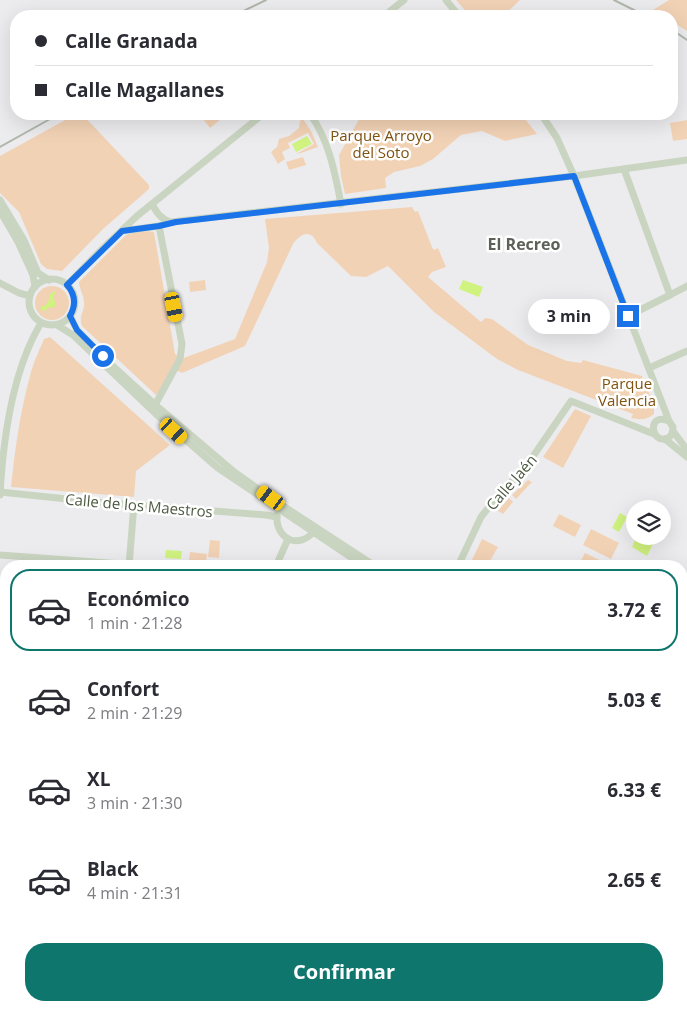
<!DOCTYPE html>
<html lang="es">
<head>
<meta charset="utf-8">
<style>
  :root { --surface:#fff; --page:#f2f2f3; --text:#2b2b33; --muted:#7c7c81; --line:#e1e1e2; --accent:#0f766e }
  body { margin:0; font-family:"Open Sans",sans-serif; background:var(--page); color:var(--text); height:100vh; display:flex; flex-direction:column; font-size:19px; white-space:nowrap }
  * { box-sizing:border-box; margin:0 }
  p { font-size:16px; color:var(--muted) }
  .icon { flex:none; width:28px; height:28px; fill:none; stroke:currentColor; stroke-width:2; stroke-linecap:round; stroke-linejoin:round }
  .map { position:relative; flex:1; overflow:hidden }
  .side { position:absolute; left:0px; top:560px; width:688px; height:451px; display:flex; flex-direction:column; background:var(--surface); border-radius:20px 20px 0 0; box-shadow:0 5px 20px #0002 }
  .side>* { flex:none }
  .guide { position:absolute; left:10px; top:10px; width:668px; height:110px; border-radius:20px; box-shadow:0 5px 20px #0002; display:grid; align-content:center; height:110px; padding:0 25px; background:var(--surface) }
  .controls { position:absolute; left:626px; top:500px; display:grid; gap:10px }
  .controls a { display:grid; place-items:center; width:45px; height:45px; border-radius:50%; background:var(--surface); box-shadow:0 5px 20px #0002; font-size:25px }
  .end { position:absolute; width:22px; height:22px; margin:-11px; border:6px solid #1a73e8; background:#fff; box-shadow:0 0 0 2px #fff }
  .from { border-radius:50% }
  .bubble { position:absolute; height:35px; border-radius:18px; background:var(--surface); box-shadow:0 5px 20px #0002; font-size:16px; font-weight:700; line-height:35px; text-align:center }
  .car { position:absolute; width:15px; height:30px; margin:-15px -8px; border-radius:6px; box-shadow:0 0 4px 1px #0007; background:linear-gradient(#f5c518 24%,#345 0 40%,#f5c518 0 76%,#345 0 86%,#f5c518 0) }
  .guide b { display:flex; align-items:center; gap:18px; height:48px; font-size:19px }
  .guide b+b { border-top:1px solid var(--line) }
  .guide i { width:12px; height:12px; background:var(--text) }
  ul { padding:9px 0 0; list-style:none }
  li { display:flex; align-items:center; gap:15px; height:82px; margin:0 10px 8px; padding:0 15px; border:2px solid transparent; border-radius:20px }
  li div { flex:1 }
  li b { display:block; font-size:19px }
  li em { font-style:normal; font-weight:700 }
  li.on { border-color:var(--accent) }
  li>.icon { width:45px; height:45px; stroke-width:1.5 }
  .primary-button { display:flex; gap:10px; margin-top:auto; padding:10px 25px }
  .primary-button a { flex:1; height:58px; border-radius:20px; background:var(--accent); color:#fff; font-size:20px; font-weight:700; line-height:58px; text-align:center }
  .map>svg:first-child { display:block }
</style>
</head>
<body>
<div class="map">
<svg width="687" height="1011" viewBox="0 0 687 1011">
  <rect width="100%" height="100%" fill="#ececef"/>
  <g fill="#f2d2b5">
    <polygon points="456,0 520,0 503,16 470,16"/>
    <polygon points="669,0 687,0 687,31 671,21 671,16 663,16 653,10"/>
    <polygon points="76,114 82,114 149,185 149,189 103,229 62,271 47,269 41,264 19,212 0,193 0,156"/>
    <polygon points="199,114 216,114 221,119 210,128"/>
    <polygon points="362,114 521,114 537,134 505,141 482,131 461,135 433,159 420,166 394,172 385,178 386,188 345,194 341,176 339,155"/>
    <polygon points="303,119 311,131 318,147 301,153 296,154 314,144 308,133 288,143 290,148 282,152 285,159 278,164 271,152 277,147 279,139 289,136 299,128 300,121"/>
    <polygon points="687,120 687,139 673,141 670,123"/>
    <polygon points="303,157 306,165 289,170 286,162"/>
    <path d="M412 207 415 212 418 211 432 247 434 250 438 248 446 267 432 272 428 277 481 322 485 318 492 319 528 345 567 361 581 363 583 360 642 376 654 405V414C647 420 640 420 631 418L633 414 518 370 497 359 434 312 388 266 366 277 351 276 317 243C311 229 301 233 293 244L245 346 182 373 176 370 156 395 82 326C78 315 85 312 84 302 84 295 79 289 79 282L126 235C134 232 146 230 154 232L175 354 181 359 235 339 267 262 269 248 265 219Z"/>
    <polygon points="205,280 206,290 190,292 189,282"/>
    <circle cx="52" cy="303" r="17"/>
    <path d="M50 337 170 445 136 471 134 497 11 487C15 450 20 412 30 376 33 363 39 351 44 339Z"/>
    <polygon points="575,409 591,416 563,468 543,457"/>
    <polygon points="528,480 532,482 516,499 512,495"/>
    <polygon points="509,498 513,502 503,514 498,511"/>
    <polygon points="559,514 581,525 575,537 553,526"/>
    <polygon points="591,529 619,543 611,559 583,545"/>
    <polygon points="482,539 498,547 487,566 469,566"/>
    <polygon points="210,540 220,541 219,558 208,557"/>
    <polygon points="190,552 207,554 206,562 189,561"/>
    <polygon points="585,553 612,566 578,566"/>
    <polygon points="681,649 687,652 687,686 681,685"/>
    <polygon points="681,726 687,727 687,894 681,900"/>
    <polygon points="6,975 6,1004 0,996 0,979"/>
    <polygon points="7,1005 27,1005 31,1011 11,1011"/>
    <polygon points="354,1005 383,1005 386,1011 341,1011"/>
    <polygon points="533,1005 582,1005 577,1011 543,1011"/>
  </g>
  <g fill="#d0f27f">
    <polygon points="307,136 312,144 296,152 292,144"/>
    <polygon points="463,280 483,287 479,297 459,289"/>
    <path d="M54 291 56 293 53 296V299L55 302V307C49 306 47 310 43 311L40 309 42 306H45L50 299V295Z"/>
    <polygon points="620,513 627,517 619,532 612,528"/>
    <polygon points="637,536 657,536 647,556 632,547"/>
    <polygon points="166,550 182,551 181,559 165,558"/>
  </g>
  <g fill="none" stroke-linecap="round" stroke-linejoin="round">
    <g stroke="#cad5c1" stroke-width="7">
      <polyline points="446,0 459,16"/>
      <polyline points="384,16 404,0"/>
      <path d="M310 114C329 140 335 173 341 204"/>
      <path d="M541 114 557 138 574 176 661 400 669 421 673 427C673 432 672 436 668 438 651 446 646 411 669 421"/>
      <polyline points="624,169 670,295 687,286"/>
      <polyline points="0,200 24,240 38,273 49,280"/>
      <path d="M152 204C157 213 160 218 170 222"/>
      <polyline points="0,211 18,242 33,275 35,287"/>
      <polyline points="122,231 159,226 171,222 574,176 687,160"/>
      <circle cx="52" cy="302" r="23"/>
      <polyline points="0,283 19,293 30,296"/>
      <polyline points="67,285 102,249 137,216 263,114"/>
      <polyline points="70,316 77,330 103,357 159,408 233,471 271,498 375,566"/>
      <polyline points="628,316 670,295"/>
      <polyline points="57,325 73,335 156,414 218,468 364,566"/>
      <polyline points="649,368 687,351"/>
      <polyline points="155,405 180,359 182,344 159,226"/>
      <polyline points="673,431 687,450"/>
      <polyline points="665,439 687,457"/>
      <polyline points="0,492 96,502 266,515 277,517"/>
      <path d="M0 495C3 440 12 371 41 323"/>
      <path d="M277 515C275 539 299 551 315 530"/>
      <polyline points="0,555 149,566"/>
      <polyline points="129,566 134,504"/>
      <polyline points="276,566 288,539"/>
      <polyline points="458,566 481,517 496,498 525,468 571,401 654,434"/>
      <path d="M0 615C5 620 5 626 0 631"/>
      <polyline points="681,689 687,694"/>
      <polyline points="0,701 6,746"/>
      <polyline points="681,712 687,707"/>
      <polyline points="0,768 6,766"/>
      <polyline points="0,821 6,819"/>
      <polyline points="0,872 6,870"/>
      <polyline points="0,924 6,923"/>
      <polyline points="100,1005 104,1011"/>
      <polyline points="260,1005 262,1011"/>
      <polyline points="292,1005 294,1011"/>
      <polyline points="410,1005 413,1011"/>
      <polyline points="504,1005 512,1011"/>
      <polyline points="626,1005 629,1011"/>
      <polyline points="651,1005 650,1006 653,1011"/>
      <polyline points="267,1011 280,1005"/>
    </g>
    <g stroke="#b8cea9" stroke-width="9">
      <polyline points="681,914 687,908"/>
      <polyline points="681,924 687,918"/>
      <polyline points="591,1011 596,1005"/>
      <polyline points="600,1011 606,1005"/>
    </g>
    <g stroke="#b0b7ad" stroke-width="2">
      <polyline points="614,0 646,16"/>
      <polyline points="233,16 266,0"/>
      <polyline points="671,29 687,40"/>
      <polyline points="0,147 59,114"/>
    </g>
  </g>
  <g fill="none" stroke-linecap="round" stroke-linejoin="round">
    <path stroke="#1a73e8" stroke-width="6" d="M103 356 77 330 70 316C76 305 76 295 67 285L122 231 159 226 176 222 574 176 628 316"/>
  </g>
  <g text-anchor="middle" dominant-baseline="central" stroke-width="5" stroke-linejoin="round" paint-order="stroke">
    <g font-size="15" fill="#80520f" stroke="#fff">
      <text x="381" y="135">Parque Arroyo<tspan x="381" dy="17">del Soto</tspan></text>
      <text x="627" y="383">Parque<tspan x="627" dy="17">Valencia</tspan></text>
    </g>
    <g font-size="15" fill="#4d5b43" stroke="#fff">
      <text transform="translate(511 482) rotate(-49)">Calle Jaén</text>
      <text transform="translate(139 505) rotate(5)">Calle de los Maestros</text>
    </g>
    <g font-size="16" font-weight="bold" fill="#5c6258" stroke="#fff">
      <text x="524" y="244">El Recreo</text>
    </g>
  </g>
</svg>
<div class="controls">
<a><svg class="icon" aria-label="layers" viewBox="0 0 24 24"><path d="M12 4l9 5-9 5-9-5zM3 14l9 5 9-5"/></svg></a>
</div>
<i class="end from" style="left:103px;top:356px"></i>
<i class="end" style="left:628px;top:316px"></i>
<div class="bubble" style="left:528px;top:299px;width:82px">3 min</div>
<i class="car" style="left:174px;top:307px;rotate:169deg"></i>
<i class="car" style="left:174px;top:431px;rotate:132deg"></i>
<i class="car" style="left:271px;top:498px;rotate:306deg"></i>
<div class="guide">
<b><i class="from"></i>Calle Granada</b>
<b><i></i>Calle Magallanes</b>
</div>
<section class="side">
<ul>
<li class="on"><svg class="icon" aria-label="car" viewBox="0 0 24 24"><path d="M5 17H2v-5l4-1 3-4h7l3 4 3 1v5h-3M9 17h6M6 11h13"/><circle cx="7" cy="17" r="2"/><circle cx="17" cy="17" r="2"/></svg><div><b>Económico</b><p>1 min · 21:28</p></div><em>3.72 €</em></li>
<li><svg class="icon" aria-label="car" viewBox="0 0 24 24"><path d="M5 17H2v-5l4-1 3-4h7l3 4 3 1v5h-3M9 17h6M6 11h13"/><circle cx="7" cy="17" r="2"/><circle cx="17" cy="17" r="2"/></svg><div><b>Confort</b><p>2 min · 21:29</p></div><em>5.03 €</em></li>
<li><svg class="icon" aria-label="car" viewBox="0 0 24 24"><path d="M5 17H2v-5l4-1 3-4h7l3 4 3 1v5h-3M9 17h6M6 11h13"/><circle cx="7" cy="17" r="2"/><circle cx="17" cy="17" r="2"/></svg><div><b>XL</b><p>3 min · 21:30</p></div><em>6.33 €</em></li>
<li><svg class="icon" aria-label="car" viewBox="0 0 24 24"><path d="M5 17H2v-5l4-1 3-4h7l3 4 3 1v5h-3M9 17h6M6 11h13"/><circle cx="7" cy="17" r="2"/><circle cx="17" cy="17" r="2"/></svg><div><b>Black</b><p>4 min · 21:31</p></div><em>2.65 €</em></li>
</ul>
<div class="primary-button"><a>Confirmar</a></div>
</section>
</div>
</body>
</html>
